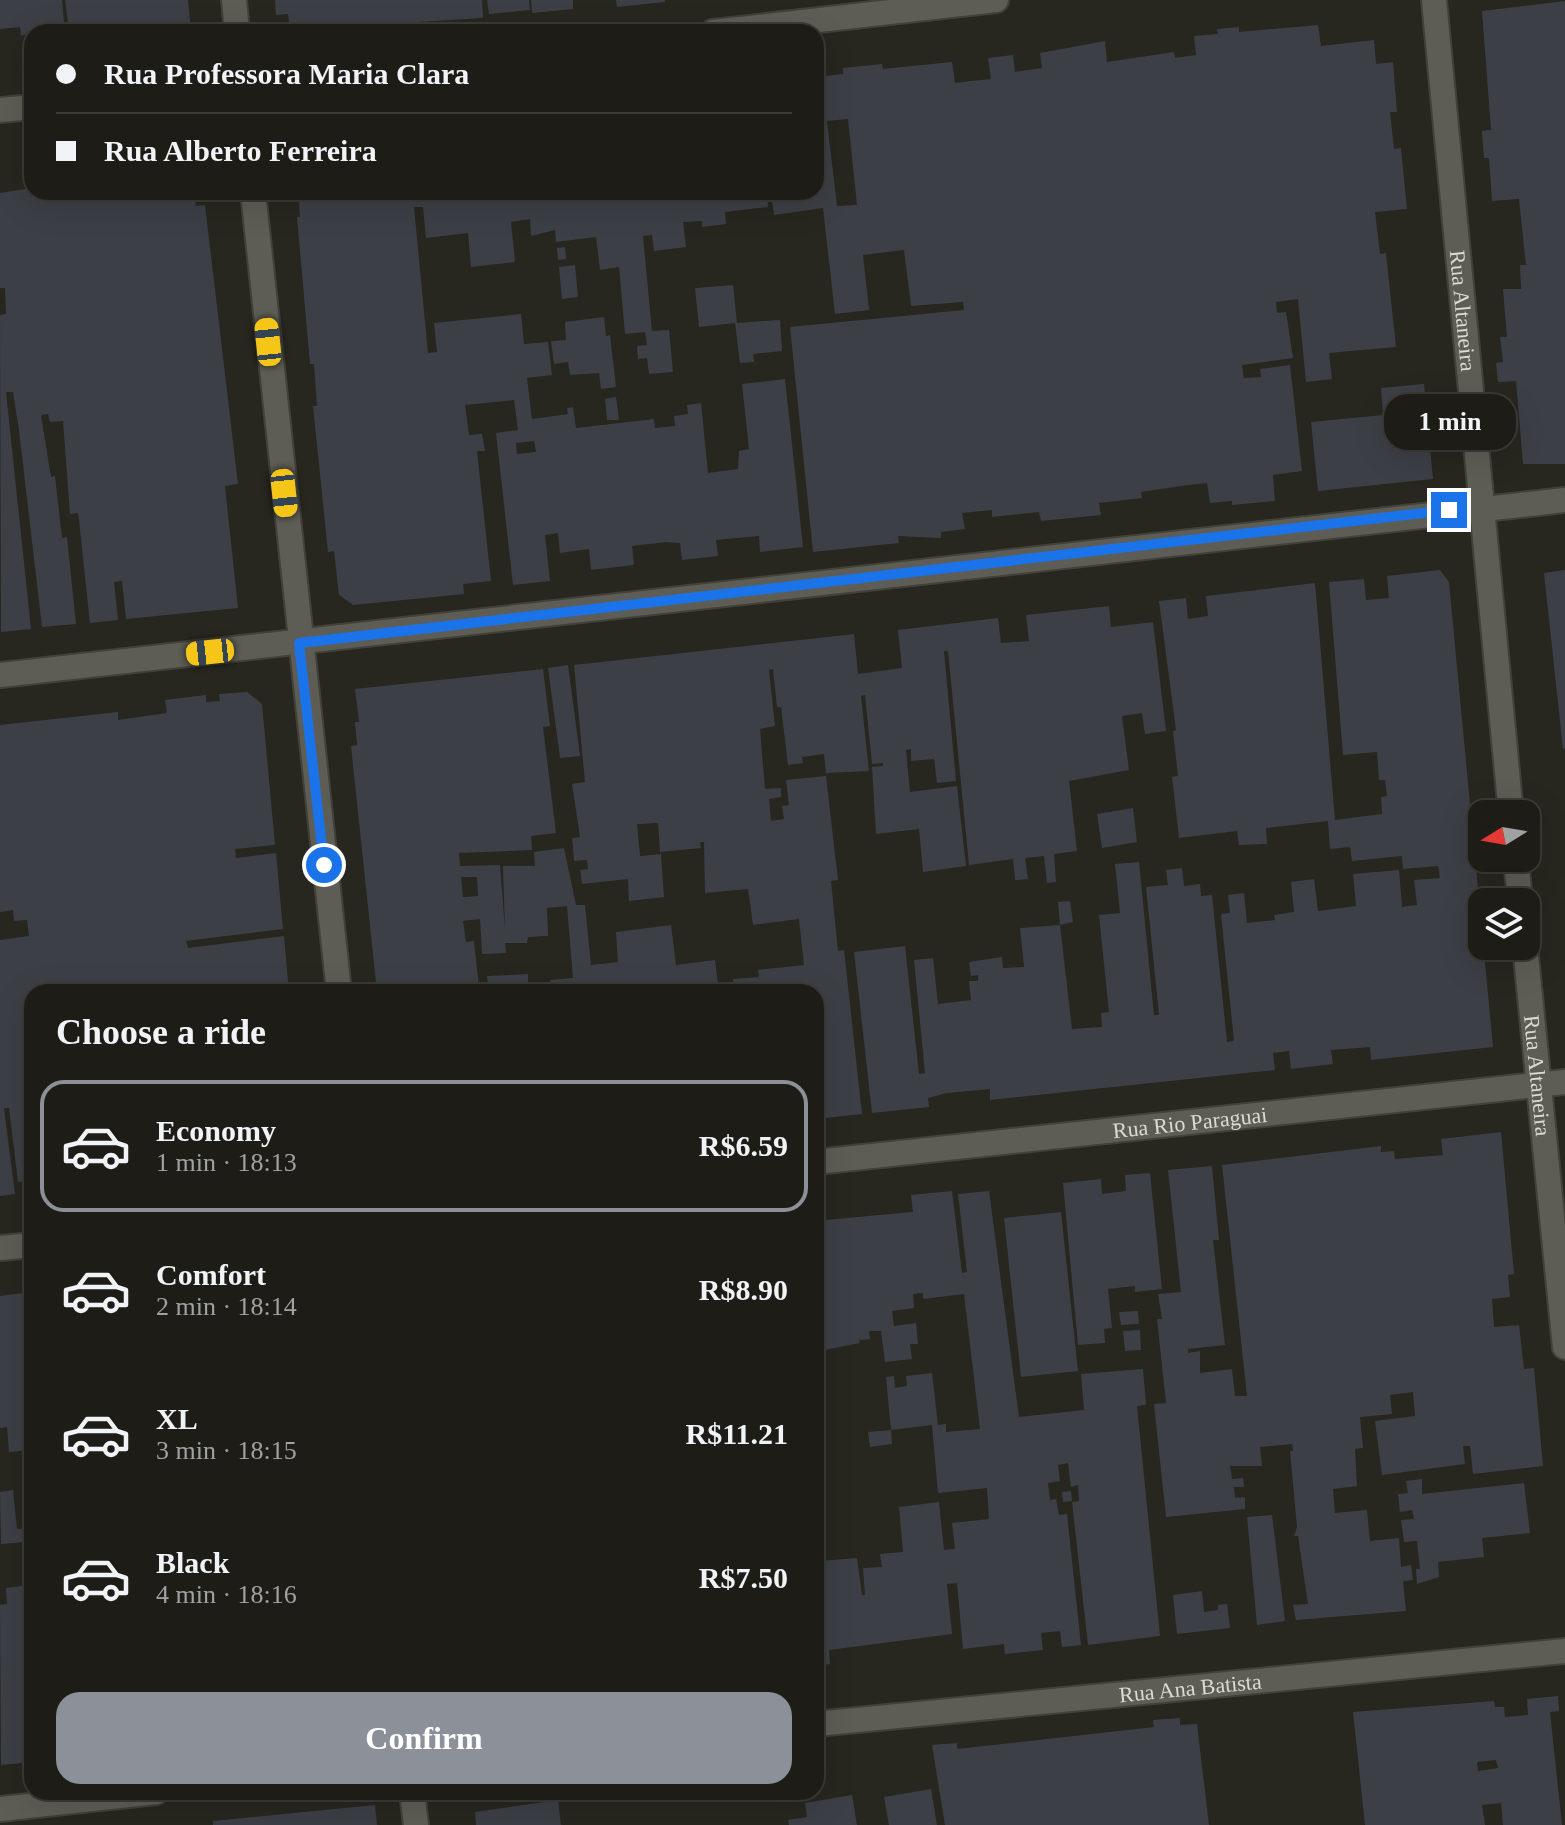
<!DOCTYPE html>
<html lang="en">
<head>
<meta charset="utf-8">
<style>
  :root { --surface:#1d1c17; --page:#252520; --text:#f1f3f6; --muted:#a0a1a1; --line:#3b3a36; --accent:#8c9099 }
  body { margin:0; font-family:Georgia,serif; background:var(--page); color:var(--text); height:100vh; display:flex; flex-direction:column; font-size:30px; white-space:nowrap }
  * { box-sizing:border-box; margin:0 }
  p { font-size:26px; color:var(--muted) }
  .icon { flex:none; width:44px; height:44px; fill:none; stroke:currentColor; stroke-width:2; stroke-linecap:round; stroke-linejoin:round }
  .map { position:relative; flex:1; overflow:hidden }
  .panel { position:absolute; left:24px; top:984px; width:800px; height:816px; display:flex; flex-direction:column; background:var(--surface); border-radius:24px; box-shadow:0 8px 32px #0002,0 0 0 2px var(--line) }
  .panel>* { flex:none }
  .guide { position:absolute; left:24px; top:24px; width:800px; height:176px; border-radius:24px; box-shadow:0 8px 32px #0002,0 0 0 2px var(--line); display:grid; align-content:center; height:176px; padding:0 32px; background:var(--surface) }
  .needle { width:52px; rotate:259deg }
  .buttons { position:absolute; left:1468px; top:800px; display:grid; gap:16px }
  .buttons a { display:grid; place-items:center; width:72px; height:72px; border-radius:16px; background:var(--surface); box-shadow:0 8px 32px #0002,0 0 0 2px var(--line); font-size:40px }
  .end { position:absolute; width:36px; height:36px; margin:-18px; border:10px solid #1a73e8; background:#fff; box-shadow:0 0 0 4px #fff }
  .from { border-radius:50% }
  .bubble { position:absolute; height:56px; border-radius:24px; background:var(--surface); box-shadow:0 8px 32px #0002,0 0 0 2px var(--line); font-size:26px; font-weight:600; line-height:56px; text-align:center }
  .car { position:absolute; width:24px; height:48px; margin:-24px -12px; border-radius:10px; box-shadow:0 0 6px 2px #0007; background:linear-gradient(#f5c518 24%,#345 0 40%,#f5c518 0 76%,#345 0 86%,#f5c518 0) }
  .guide b { display:flex; align-items:center; gap:28px; height:76px; font-size:30px }
  .guide b+b { border-top:2px solid var(--line) }
  .guide i { width:20px; height:20px; background:var(--text) }
  ul { padding:0; list-style:none }
  li { display:flex; align-items:center; gap:24px; height:132px; margin:0 16px 12px; padding:0 16px; border:4px solid transparent; border-radius:24px }
  li div { flex:1 }
  li b { display:block; font-size:30px }
  li em { font-style:normal; font-weight:600 }
  li.on { border-color:var(--accent) }
  li>.icon { width:72px; height:72px; stroke-width:1.5 }
  h2 { padding:0 32px; font-size:36px; line-height:96px }
  .button { display:flex; gap:16px; margin-top:auto; padding:16px 32px }
  .button a { flex:1; height:92px; border-radius:24px; background:var(--accent); color:#fff; font-size:32px; font-weight:600; line-height:92px; text-align:center }
  .map>svg:first-child { display:block }
</style>
</head>
<body>
<div class="map">
<svg width="1565" height="1825" viewBox="0 0 1565 1825">
  <rect width="100%" height="100%" fill="#27261f"/>
  <g fill="#3c4046" fill-rule="evenodd">
    <polygon points="0,0 62,0 64,23 68,23 65,0 188,0 191,32 32,32 21,36 20,27 0,29"/>
    <polygon points="275,0 482,0 483,18 402,23 403,27 360,32 290,32 288,14 276,15"/>
    <polygon points="487,0 529,0 530,10 489,14"/>
    <polygon points="531,0 573,0 573,9 532,13"/>
    <polygon points="616,0 665,0 665,2 617,7"/>
    <polygon points="1565,1 1565,464 1523,464 1516,381 1498,382 1496,363 1503,362 1500,337 1507,337 1503,289 1521,289 1520,265 1526,265 1519,199 1492,201 1489,158 1484,158 1482,131 1491,130 1482,11"/>
    <path d="M1318 25 1321 46 1374 40 1376 64 1393 62 1397 112H1390L1394 149 1401 148 1407 209 1375 212 1380 254 1386 253 1396 347 1329 353 1332 379 1306 382 1298 299 1276 302 1277 313 1286 312 1293 358 1242 365 1244 378 1261 377 1260 369 1290 365 1302 471 1273 475 1275 501 1232 505V501L1210 503 1207 483 1188 485 1141 492 1142 498 1099 503 1101 515 1041 521 1039 512 992 517V510L962 513 965 529 941 532V538L898 536 899 543 813 552 790 327 964 310 963 302 911 306 904 250 863 255 869 310 835 314 823 208 774 215 771 192H816V77L843 74V68L882 64 883 69 952 62 955 83 971 81 991 79 988 58 1013 55 1015 72 1042 68 1040 53 1105 41 1107 62 1174 52 1175 58 1196 55 1194 36 1218 34 1217 29 1239 27V32ZM848 119 857 205 837 206 827 121Z"/>
    <polygon points="32,188 32,192 194,192 196,206 205,205 238,484 225,486 238,608 126,619 122,581 114,582 118,620 90,623 79,520 78,513 70,514 63,421 50,422 48,414 41,415 51,477 55,476 62,538 67,537 76,624 42,627 19,430 13,392 6,392 31,629 1,632 0,315 6,314 5,288 0,288 0,193"/>
    <path d="M298 192H767L768 207 725 212 726 224 702 227V221L683 222 686 247 654 251 652 235 643 236 652 331 669 330 673 372 649 374 647 358 638 359 637 346 647 345 645 332 625 334 619 267 600 270 596 237 556 242 555 230 531 236 530 219 511 222 515 262 471 267 468 233 426 238 423 207H414L428 353 437 352 434 323 521 314 524 344 548 342 552 375 527 378 532 419 568 414 567 408 573 407 576 428 654 419 655 428 675 426 674 416 688 414 687 405 701 403 708 473 738 469 739 451 749 449 742 384 785 379 803 547 760 552 759 536 716 540 718 556 682 560 680 543 666 542 632 546 634 565 591 570 589 549 560 553 558 533 545 535 550 581 513 585 496 433 518 430 514 400 465 405 469 435 482 434 485 451H477L491 581 463 584 464 594 353 605 339 595 334 551 328 552 313 406H317L314 364H310L297 217H300ZM534 441 536 452 517 454 516 443Z"/>
    <polygon points="565,247 566,259 558,260 557,248"/>
    <polygon points="575,265 578,297 562,299 559,267"/>
    <polygon points="733,285 737,323 780,320 782,351 753,354 754,362 740,363 735,323 699,327 695,288"/>
    <polygon points="604,317 606,336 610,335 616,387 601,389 599,373 570,375 568,362 554,364 551,341 566,340 565,322"/>
    <polygon points="1424,384 1433,479 1318,491 1311,422 1383,415 1381,388"/>
    <polygon points="616,397 619,420 607,420 605,399"/>
    <polygon points="1440,570 1449,582 1493,1047 1371,1060 1370,1047 1331,1050 1333,1064 1291,1069 1289,1051 1273,1053 1275,1070 990,1100 990,1089 947,1093 928,1098 929,1107 872,1113 854,952 905,946 919,1074 925,1073 914,960 933,958 938,1004 971,1000 969,981 978,981 978,975 971,976 969,962 1002,957 1003,968 1024,967 1020,928 1060,925 1058,902 1070,901 1073,922 1060,925 1072,1029 1102,1027 1101,1013 1109,1012 1099,915 1120,913 1115,864 1139,862 1154,1015 1159,1015 1146,887 1168,885 1166,870 1182,868 1184,886 1200,884 1201,896 1212,895 1227,1042 1234,1041 1221,914 1230,913 1228,895 1244,893 1247,923 1275,920 1274,915 1294,912 1291,882 1314,879 1318,911 1356,906 1353,874 1399,870 1402,907 1417,905 1414,880 1440,878 1438,866 1403,869 1402,856 1352,861 1350,847 1330,849 1328,821 1266,828 1267,844 1239,845 1237,831 1179,838 1172,777 1178,776 1173,731 1176,730 1159,601 1186,598 1188,619 1208,616 1206,596 1315,583 1335,820 1382,814 1381,797 1387,796 1385,780 1379,780 1377,752 1343,755 1329,582 1364,579 1366,600 1389,598 1387,576"/>
    <polygon points="1565,570 1565,748 1563,749 1544,573"/>
    <polygon points="1109,606 1111,627 1153,622 1166,731 1145,734 1142,713 1122,716 1129,770 1069,781 1077,851 1054,854 1056,882 1047,883 1044,856 1025,858 1028,879 1015,880 1013,859 969,865 948,651 944,651 956,781 937,783 934,759 911,761 911,749 906,750 910,792 957,786 966,866 923,872 919,829 876,834 872,767 883,766 883,763 872,764 865,695 861,696 869,771 826,773 824,754 802,757 803,763 788,765 781,707 777,707 773,669 769,670 775,726 760,729 765,789 781,788 781,797 769,799 771,821 784,819 782,806 789,805 786,780 826,776 838,880 831,881 838,951 844,950 862,1114 816,1119 816,992 734,992 733,979 759,977 758,970 804,965 799,919 753,925 748,889 705,893 704,842 700,842 701,848 660,852 658,823 637,824 640,856 661,854 664,897 629,901 628,879 582,884 580,870 588,869 587,860 574,861 572,838 580,837 572,784 585,782 574,665 854,634 858,674 902,668 898,630 998,618 1001,643 1029,641 1026,615"/>
    <polygon points="568,665 580,756 560,758 548,668"/>
    <path d="M543 669 550 726 543 727 556 833 531 836 532 850 459 853 460 866 500 865 505 930 503 866H535L534 852 564 848 576 905H585L591 965 618 962 616 932 671 925 676 965 715 960 719 992H551L550 980 573 978 567 906 547 908 548 936 528 937 527 943H505L506 953 482 954 480 919 463 921 466 942 474 941 479 987H484V992H377L351 746 357 745 355 722H359L355 689ZM461 877H477L478 896 463 897Z"/>
    <polygon points="247,692 262,704 275,845 235,849 236,858 276,853 283,929 186,941 188,948 284,936 289,992 32,992 32,1181 18,1182 9,1108 4,1108 15,1194 0,1196 0,940 29,936 27,920 14,921 13,910 0,912 0,725 118,712 118,720 167,713 165,700 206,695 206,702 220,701 219,694"/>
    <polygon points="1133,808 1137,842 1102,848 1097,814"/>
    <polygon points="528,974 528,992 489,992 487,976"/>
    <polygon points="1501,1132 1514,1274 1508,1275 1510,1297 1492,1299 1494,1327 1519,1325 1524,1369 1534,1368 1543,1466 1473,1474 1470,1446 1463,1446 1465,1464 1382,1475 1375,1421 1415,1416 1413,1392 1390,1395 1392,1414 1360,1417 1363,1448 1355,1449 1357,1486 1333,1489 1335,1513 1367,1510 1370,1541 1399,1538 1401,1567 1411,1565 1413,1580 1403,1581 1406,1611 1296,1620 1293,1605 1308,1604 1298,1536 1294,1536 1297,1527 1290,1451 1293,1451 1292,1444 1260,1447 1262,1466 1230,1466 1232,1479 1243,1478 1244,1487 1234,1487 1235,1498 1245,1497 1245,1509 1166,1517 1154,1404 1166,1403 1157,1319 1162,1319 1158,1294 1181,1292 1168,1170 1212,1166 1219,1240 1213,1240 1225,1345 1188,1349 1188,1353 1200,1351 1200,1373 1232,1369 1235,1396 1247,1396 1222,1165 1381,1146 1381,1152 1394,1151 1395,1159 1443,1155 1441,1139"/>
    <polygon points="1150,1173 1162,1289 1135,1292 1135,1286 1108,1289 1112,1328 1104,1329 1105,1343 1078,1345 1063,1183 1101,1179 1102,1194 1126,1191 1125,1175"/>
    <polygon points="952,1191 962,1273 967,1272 958,1194 989,1191 1019,1417 1084,1410 1081,1374 1143,1369 1146,1405 1137,1406 1160,1636 1088,1645 1072,1502 1079,1501 1078,1485 1071,1487 1068,1463 1058,1465 1060,1481 1048,1483 1050,1500 1056,1499 1059,1515 1067,1514 1081,1645 1062,1647 1060,1631 1041,1633 1043,1650 1005,1654 1004,1644 963,1649 957,1583 947,1584 952,1634 829,1650 830,1664 816,1666 816,1550 819,1561 857,1558 862,1595 865,1595 863,1568 882,1567 880,1554 903,1552 899,1507 939,1502 944,1550 955,1549 952,1523 989,1519 987,1488 938,1493 932,1425 891,1430 892,1444 870,1447 868,1432 891,1430 886,1377 894,1376 895,1388 907,1386 906,1376 932,1373 938,1425 946,1424 946,1432 980,1429 964,1294 923,1299 923,1293 913,1294 914,1308 892,1311 894,1326 916,1323 918,1344 910,1344 912,1359 885,1362 881,1331 869,1331 870,1339 859,1340 860,1343 819,1351 816,1205 825,1204 826,1220 868,1216 913,1212 911,1195"/>
    <polygon points="1061,1212 1078,1371 1021,1377 1004,1218"/>
    <polygon points="32,1292 32,1450 9,1452 7,1427 0,1428 0,1296"/>
    <polygon points="1138,1311 1139,1324 1121,1325 1119,1312"/>
    <polygon points="1140,1330 1141,1350 1125,1351 1123,1331"/>
    <polygon points="1422,1479 1422,1494 1524,1483 1530,1533 1482,1538 1484,1557 1438,1562 1439,1577 1417,1584 1416,1569 1420,1569 1417,1541 1404,1542 1401,1520 1414,1519 1412,1510 1400,1512 1398,1494 1408,1493 1406,1481"/>
    <polygon points="13,1490 17,1529 32,1528 32,1762 1,1765 0,1605 7,1604 6,1588 27,1585 23,1542 1,1544 0,1492"/>
    <polygon points="1071,1491 1072,1501 1063,1502 1062,1492"/>
    <polygon points="1272,1515 1285,1621 1257,1625 1247,1517"/>
    <polygon points="1202,1591 1204,1612 1218,1610 1218,1605 1227,1604 1230,1628 1177,1634 1173,1595"/>
    <path d="M1558 1696 1559 1711 1550 1712 1562 1825H1503L1501 1803 1482 1805 1485 1825H1365L1353 1712 1494 1701 1495 1707H1504L1505 1717 1528 1715 1527 1699ZM1496 1760 1498 1768 1478 1771 1477 1762Z"/>
    <polygon points="1180,1718 1180,1725 1197,1724 1209,1825 945,1825 932,1745 957,1743 957,1749 1154,1727 1153,1720"/>
    <polygon points="931,1789 937,1825 889,1825 884,1797"/>
    <polygon points="852,1795 857,1825 789,1825 788,1820 807,1817 805,1803"/>
    <polygon points="558,1800 561,1825 476,1825 475,1812"/>
    <polygon points="375,1805 377,1825 213,1825 213,1821"/>
  </g>
  <g fill="none" stroke-linecap="round" stroke-linejoin="round">
    <g stroke="#41403a" stroke-width="28">
      <g id="minor">
        <polyline points="234,0 237,32"/>
        <path id="s1" d="M1434 0 1511 814"/>
        <polyline points="713,32 996,0"/>
        <polyline points="0,110 32,107"/>
        <polyline points="253,192 339,992"/>
        <polyline points="0,675 1565,500"/>
        <polyline points="1516,858 1520,902"/>
        <path id="s2" d="M1525 946 1565 1347"/>
        <path id="s3" d="M816 1162 1565 1082"/>
        <polyline points="0,1248 32,1245"/>
        <path id="s4" d="M816 1724 1565 1651"/>
        <polyline points="412,1792 416,1825"/>
        <polyline points="0,1809 156,1792"/>
      </g>
    </g>
    <use href="#minor" stroke="#5e5d55" stroke-width="24"/>
  </g>
  <g fill="none" stroke-linecap="round" stroke-linejoin="round">
    <polyline stroke="#1a73e8" stroke-width="10" points="324,865 299,643 1449,510"/>
  </g>
  <g text-anchor="middle" dominant-baseline="central" stroke-width="6" stroke-linejoin="round" paint-order="stroke">
    <g font-size="22" fill="#dbdbd6" stroke="#27261f">
      <text stroke="none"><textPath href="#s1" startOffset="312">Rua Altaneira</textPath></text>
      <text stroke="none"><textPath href="#s2" startOffset="130">Rua Altaneira</textPath></text>
      <text stroke="none"><textPath href="#s3" startOffset="376">Rua Rio Paraguai</textPath></text>
      <text stroke="none"><textPath href="#s4" startOffset="376">Rua Ana Batista</textPath></text>
    </g>
  </g>
</svg>
<div class="buttons">
<a><svg class="needle" viewBox="-14 -14 28 28"><path d="M0-13l5 13h-10z" fill="#e53935"/><path d="M0 13l5-13h-10z" fill="#a0a1a1"/></svg></a>
<a><svg class="icon" aria-label="layers" viewBox="0 0 24 24"><path d="M12 4l9 5-9 5-9-5zM3 14l9 5 9-5"/></svg></a>
</div>
<i class="end from" style="left:324px;top:865px"></i>
<i class="end" style="left:1449px;top:510px"></i>
<div class="bubble" style="left:1384px;top:394px;width:132px">1 min</div>
<i class="car" style="left:268px;top:342px;rotate:354deg"></i>
<i class="car" style="left:284px;top:493px;rotate:174deg"></i>
<i class="car" style="left:210px;top:652px;rotate:264deg"></i>
<div class="guide">
<b><i class="from"></i>Rua Professora Maria Clara</b>
<b><i></i>Rua Alberto Ferreira</b>
</div>
<section class="panel">
<h2>Choose a ride</h2>
<ul>
<li class="on"><svg class="icon" aria-label="car" viewBox="0 0 24 24"><path d="M5 17H2v-5l4-1 3-4h7l3 4 3 1v5h-3M9 17h6M6 11h13"/><circle cx="7" cy="17" r="2"/><circle cx="17" cy="17" r="2"/></svg><div><b>Economy</b><p>1 min · 18:13</p></div><em>R$6.59</em></li>
<li><svg class="icon" aria-label="car" viewBox="0 0 24 24"><path d="M5 17H2v-5l4-1 3-4h7l3 4 3 1v5h-3M9 17h6M6 11h13"/><circle cx="7" cy="17" r="2"/><circle cx="17" cy="17" r="2"/></svg><div><b>Comfort</b><p>2 min · 18:14</p></div><em>R$8.90</em></li>
<li><svg class="icon" aria-label="car" viewBox="0 0 24 24"><path d="M5 17H2v-5l4-1 3-4h7l3 4 3 1v5h-3M9 17h6M6 11h13"/><circle cx="7" cy="17" r="2"/><circle cx="17" cy="17" r="2"/></svg><div><b>XL</b><p>3 min · 18:15</p></div><em>R$11.21</em></li>
<li><svg class="icon" aria-label="car" viewBox="0 0 24 24"><path d="M5 17H2v-5l4-1 3-4h7l3 4 3 1v5h-3M9 17h6M6 11h13"/><circle cx="7" cy="17" r="2"/><circle cx="17" cy="17" r="2"/></svg><div><b>Black</b><p>4 min · 18:16</p></div><em>R$7.50</em></li>
</ul>
<div class="button"><a>Confirm</a></div>
</section>
</div>
</body>
</html>
